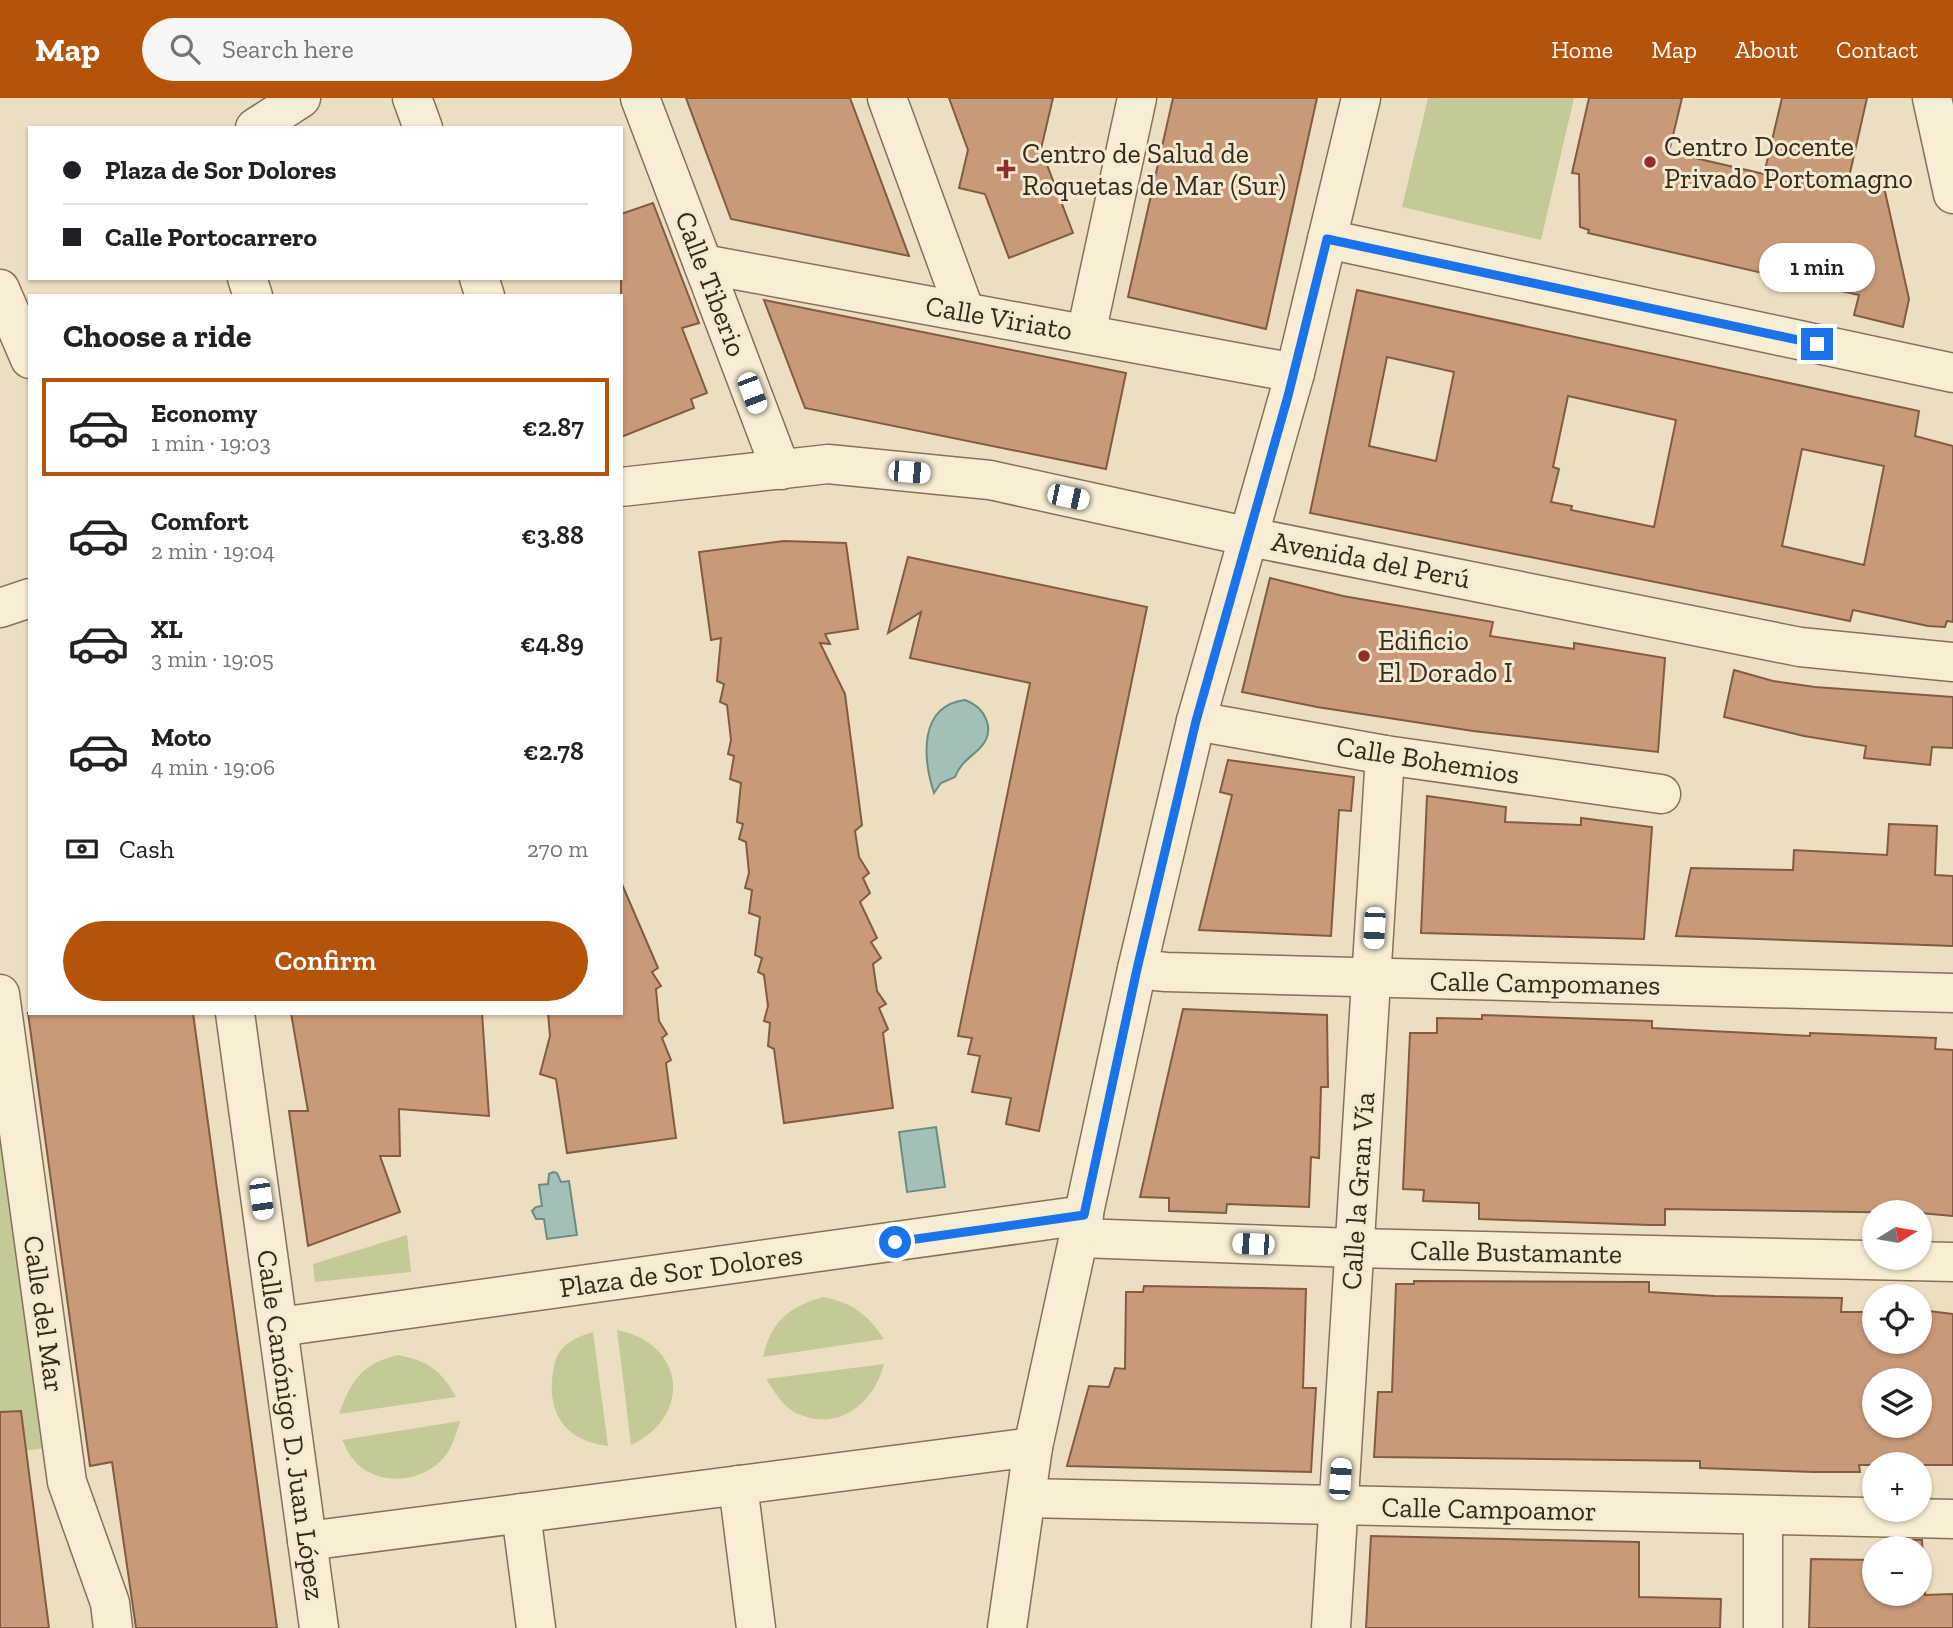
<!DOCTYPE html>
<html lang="en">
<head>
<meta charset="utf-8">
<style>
  :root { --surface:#fff; --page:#f6f6f6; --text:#202124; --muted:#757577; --line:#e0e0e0; --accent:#b45309 }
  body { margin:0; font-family:"Zilla Slab",serif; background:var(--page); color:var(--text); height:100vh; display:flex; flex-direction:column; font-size:26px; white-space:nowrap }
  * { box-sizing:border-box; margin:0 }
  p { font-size:23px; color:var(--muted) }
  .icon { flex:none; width:38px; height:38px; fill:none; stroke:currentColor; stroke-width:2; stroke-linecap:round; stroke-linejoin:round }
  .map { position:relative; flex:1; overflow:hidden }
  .details { position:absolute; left:28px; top:196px; width:595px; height:721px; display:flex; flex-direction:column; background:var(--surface); border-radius:0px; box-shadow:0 2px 5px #0004 }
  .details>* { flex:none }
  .guide { position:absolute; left:28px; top:28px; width:595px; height:154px; border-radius:0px; box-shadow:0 2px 5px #0004; display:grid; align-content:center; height:154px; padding:0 35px; background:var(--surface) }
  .needle { width:46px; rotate:79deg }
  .tools { position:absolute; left:1862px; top:1102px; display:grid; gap:14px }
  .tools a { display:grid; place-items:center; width:70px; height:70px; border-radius:50%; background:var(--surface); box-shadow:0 2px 5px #0004; font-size:35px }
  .end { position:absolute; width:32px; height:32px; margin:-16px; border:9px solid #1a73e8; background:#fff; box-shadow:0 0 0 4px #fff }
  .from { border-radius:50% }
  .bubble { position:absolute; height:49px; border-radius:24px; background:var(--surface); box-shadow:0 2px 5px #0004; font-size:23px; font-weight:600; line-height:49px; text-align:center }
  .car { position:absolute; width:21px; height:42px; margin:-21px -10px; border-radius:9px; box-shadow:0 0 5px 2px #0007; background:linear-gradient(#fff 24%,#345 0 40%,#fff 0 76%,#345 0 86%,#fff 0) }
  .guide b { display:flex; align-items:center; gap:24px; height:66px; font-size:26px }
  .guide b+b { border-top:2px solid var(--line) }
  .guide i { width:18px; height:18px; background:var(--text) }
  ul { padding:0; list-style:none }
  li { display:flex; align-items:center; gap:21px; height:98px; margin:0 14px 10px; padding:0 21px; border:4px solid transparent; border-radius:0px }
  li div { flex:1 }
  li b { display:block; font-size:26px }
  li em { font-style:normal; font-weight:600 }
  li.active { border-color:var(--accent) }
  li>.icon { width:63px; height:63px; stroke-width:1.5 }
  h2 { padding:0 35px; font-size:32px; line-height:84px }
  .pay { display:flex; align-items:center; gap:18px; height:77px; padding:0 35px; font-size:26px }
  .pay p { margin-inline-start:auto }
  .cta { display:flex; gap:14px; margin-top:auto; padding:14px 35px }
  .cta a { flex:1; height:80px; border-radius:42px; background:var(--accent); color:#fff; font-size:28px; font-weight:600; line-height:80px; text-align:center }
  header { display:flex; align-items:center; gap:42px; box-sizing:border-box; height:98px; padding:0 35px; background:var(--accent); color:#fff }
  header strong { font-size:33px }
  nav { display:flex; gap:38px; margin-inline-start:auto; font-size:24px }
  .search { width:490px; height:63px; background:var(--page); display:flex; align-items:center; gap:18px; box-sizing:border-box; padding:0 24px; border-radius:38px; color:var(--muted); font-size:26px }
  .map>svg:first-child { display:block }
</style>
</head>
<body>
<header>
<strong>Map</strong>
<div class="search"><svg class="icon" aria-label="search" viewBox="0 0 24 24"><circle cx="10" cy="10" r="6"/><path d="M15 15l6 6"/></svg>Search here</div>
<nav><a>Home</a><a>Map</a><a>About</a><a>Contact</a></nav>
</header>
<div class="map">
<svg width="1953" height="1530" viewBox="0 0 1953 1530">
  <rect width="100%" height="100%" fill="#ecdfc1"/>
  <g fill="#c4ca96">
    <polygon points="1428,0 1574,0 1541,142 1402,109"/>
    <polygon points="0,985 62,1348 0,1356"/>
    <polygon points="407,1137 411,1174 315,1184 313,1166"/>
    <path d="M823 1199C853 1205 867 1216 884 1241L763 1259C771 1224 788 1209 823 1199Z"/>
    <path d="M617 1232C685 1245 693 1318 631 1347Z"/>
    <path d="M593 1234 608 1348C571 1344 549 1321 552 1283 553 1273 554 1260 561 1252 569 1242 581 1238 593 1234Z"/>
    <path d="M398 1257C428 1263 441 1272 456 1299L339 1316C351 1282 363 1265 398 1257Z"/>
    <path d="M884 1266C874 1306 837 1336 794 1314 782 1307 774 1293 766 1281Z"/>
    <path d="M460 1323C457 1333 454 1344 448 1354 428 1385 376 1391 353 1361 348 1356 346 1348 342 1342Z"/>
  </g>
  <g fill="#a4bfb7" stroke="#6b8c84" stroke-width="2">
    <path d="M965 602C985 609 997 632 980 650 969 661 961 664 955 679L941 685 934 695C923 661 918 608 965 602Z"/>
    <polygon points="936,1029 945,1089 907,1094 899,1034"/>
    <polygon points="553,1074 557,1075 561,1084 569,1083 577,1137 547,1141 544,1121 536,1121 532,1113 536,1109 542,1108 539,1087 548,1086 549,1076"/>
  </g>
  <g fill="#c99a78" stroke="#835b40" stroke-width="2" fill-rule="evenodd">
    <polygon points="686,0 850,0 909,158 731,121"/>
    <polygon points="949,0 1053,0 1041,51 1073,135 1009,160 985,96 959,90 968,52"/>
    <polygon points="1173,0 1317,0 1266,231 1128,199"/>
    <polygon points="1589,0 1682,0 1669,54 1764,76 1782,0 1867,0 1847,88 1882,80 1909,201 1903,229 1854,217 1859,197 1588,135 1589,132 1580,129 1579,76 1572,75"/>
    <polygon points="653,105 699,225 682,230 707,295 691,301 694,310 621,339 621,116"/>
    <path d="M1357 192 1919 313 1915 338 1953 348V524L1947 523 1945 529 1928 528 1853 512 1850 523 1310 415ZM1387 259 1454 274 1436 363 1369 348ZM1568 298 1676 322 1654 429 1571 412 1572 408 1551 404 1559 371 1553 369ZM1802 351 1884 368 1864 467 1782 448Z"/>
    <polygon points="764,202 1126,275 1106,371 805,310"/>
    <polygon points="784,443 846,445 858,531 825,536 830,546 820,545 845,596 862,727 855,733 859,759 869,775 863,780 870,795 860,804 877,840 871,844 881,860 873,866 877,893 886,906 879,910 888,931 883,935 893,1010 784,1025 774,951 768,948 770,925 764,923 768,908 764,877 758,874 762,860 755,857 760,819 749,815 752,792 745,790 749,775 746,744 739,741 743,726 737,724 741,685 730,681 734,658 728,656 731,642 727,607 720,604 724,586 717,583 721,540 711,542 699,454"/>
    <polygon points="908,459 1147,509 1039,1033 1006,1026 1011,1000 972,994 980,958 968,956 972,940 958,938 1030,585 910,560 921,514 888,535"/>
    <polygon points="1270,480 1343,498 1493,524 1490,538 1574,551 1574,545 1665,560 1658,654 1473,633 1317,609 1242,594"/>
    <polygon points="1734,572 1773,583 1815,589 1953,599 1953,650 1932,649 1930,667 1864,660 1866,648 1804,638 1724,619"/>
    <polygon points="1228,662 1354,679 1351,713 1339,712 1331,838 1199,832 1232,697 1220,694"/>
    <polygon points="1427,698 1506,709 1505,724 1581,727 1581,720 1652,729 1644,841 1421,835"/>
    <polygon points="1889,726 1937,728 1935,777 1953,778 1953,848 1676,838 1691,770 1793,772 1794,752 1887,757"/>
    <polygon points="621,784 658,870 652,874 661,888 656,891 659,923 667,936 662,940 671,962 666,965 676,1040 567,1055 556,981 540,976 550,938 548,915 621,915"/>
    <polygon points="1183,911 1327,917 1328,989 1321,989 1319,1060 1311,1059 1309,1109 1227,1106 1226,1115 1169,1113 1169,1100 1140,1099"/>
    <polygon points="28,915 193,915 277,1530 136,1530 112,1364 90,1368"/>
    <polygon points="291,915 482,915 489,1018 399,1011 400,1058 380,1058 400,1114 308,1148 289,1013 308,1013"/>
    <polygon points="1482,917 1652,923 1652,930 1810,938 1810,935 1936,940 1935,951 1953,952 1953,1118 1920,1115 1665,1111 1665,1127 1650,1127 1479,1121 1479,1105 1423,1103 1424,1092 1403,1091 1410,935 1437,935 1437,920 1482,921"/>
    <path d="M1414 1183 1649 1184V1194L1715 1198 1842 1200 1841 1214H1874V1244H1920V1212L1953 1216V1367H1859L1860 1374H1814L1700 1370V1363L1374 1359 1378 1294H1392L1396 1186H1414ZM1874 1283H1920V1328H1874Z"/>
    <polygon points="1144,1188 1306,1191 1303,1290 1316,1290 1311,1374 1067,1368 1089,1288 1109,1289 1115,1270 1125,1271 1126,1194 1143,1194"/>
    <polygon points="21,1313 49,1530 0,1530 0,1314"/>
    <polygon points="1371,1438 1639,1444 1639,1499 1721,1501 1720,1530 1366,1530"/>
    <polygon points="1893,1442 1922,1442 1925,1497 1953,1496 1953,1530 1809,1530 1811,1461 1874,1462 1874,1496 1920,1496 1920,1451 1893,1451"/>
  </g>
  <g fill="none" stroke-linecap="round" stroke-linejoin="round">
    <g stroke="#857159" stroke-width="41">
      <g id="minor">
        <polyline points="412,0 423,30"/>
        <polyline points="640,0 781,372"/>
        <polyline points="887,0 965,214"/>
        <polyline points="1932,0 1953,96"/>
        <polyline points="255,30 301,0"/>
        <polyline points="1327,141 1953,275"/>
        <polyline points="703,166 1295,275"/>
        <polyline points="247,180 253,198"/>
        <polyline points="479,180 485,198"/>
        <polyline points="0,191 30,261"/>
        <polyline points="1086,236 1137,0"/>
        <polyline points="1196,623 1385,657 1661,696"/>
        <polyline points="1137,871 1166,874 1953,895"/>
        <polyline points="0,896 67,1384 110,1505 113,1530"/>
        <polyline points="235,915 319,1530"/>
        <polyline points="1080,1140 1354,1150 1953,1164"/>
        <polyline points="279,1229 1084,1117"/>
        <polyline points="738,1387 756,1530"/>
        <polyline points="1026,1400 1953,1421"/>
        <polyline points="521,1415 536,1530"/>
        <polyline points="307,1443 1033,1349"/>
        <polyline points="1007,1530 1033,1349 1137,871 1196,623 1295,275 1361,0"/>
        <polyline points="1331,1530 1385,657"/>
        <polyline points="1763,1530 1763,1417"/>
      </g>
    </g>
    <g stroke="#857159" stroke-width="41">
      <g id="tertiary">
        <polyline points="621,389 828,366 990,382 1250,439 1800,549 1953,564"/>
        <polyline points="0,510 30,500"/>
      </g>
    </g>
    <use href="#minor" stroke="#f7edd4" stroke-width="38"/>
    <use href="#tertiary" stroke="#f7edd4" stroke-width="38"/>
  </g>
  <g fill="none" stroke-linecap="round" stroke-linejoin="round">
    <polyline stroke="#1a73e8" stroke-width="9" points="895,1144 1084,1117 1137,871 1196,623 1288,298 1327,141 1817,246"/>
  </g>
  <g fill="#922b2c" stroke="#f4ead0" stroke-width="2.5">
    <circle cx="1650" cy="64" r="7"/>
    <path d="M1002.5 60.5h7v7h7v7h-7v7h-7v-7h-7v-7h7z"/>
    <circle cx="1364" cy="558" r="7"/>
  </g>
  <g text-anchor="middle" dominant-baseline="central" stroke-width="6" stroke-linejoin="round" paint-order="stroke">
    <g font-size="28" fill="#35291d" stroke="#f4ead0" text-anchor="start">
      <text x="1664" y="48">Centro Docente<tspan x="1664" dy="32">Privado Portomagno</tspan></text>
      <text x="1022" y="55">Centro de Salud de<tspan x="1022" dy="32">Roquetas de Mar (Sur)</tspan></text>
      <text x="1378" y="542">Edificio<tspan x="1378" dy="32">El Dorado I</tspan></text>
    </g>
    <g font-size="28" fill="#35291d" stroke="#f4ead0">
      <text transform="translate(711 186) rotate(69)">Calle Tiberio</text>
      <text transform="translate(999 220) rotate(10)">Calle Viriato</text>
      <text transform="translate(1371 462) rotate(11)">Avenida del Perú</text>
      <text transform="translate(1428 662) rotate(9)">Calle Bohemios</text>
      <text transform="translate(1545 885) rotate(1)">Calle Campomanes</text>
      <text transform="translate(1358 1093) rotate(-86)">Calle la Gran Vía</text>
      <text transform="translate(1516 1154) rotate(1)">Calle Bustamante</text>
      <text transform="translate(681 1173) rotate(-8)">Plaza de Sor Dolores</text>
      <text transform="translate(44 1216) rotate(82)">Calle del Mar</text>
      <text transform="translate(291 1327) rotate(82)">Calle Canónigo D. Juan López</text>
      <text transform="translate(1489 1411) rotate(1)">Calle Campoamor</text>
    </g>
  </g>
</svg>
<div class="tools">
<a><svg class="needle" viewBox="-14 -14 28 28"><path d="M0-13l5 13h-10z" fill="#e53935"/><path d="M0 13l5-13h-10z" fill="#757577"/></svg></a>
<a><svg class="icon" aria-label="locate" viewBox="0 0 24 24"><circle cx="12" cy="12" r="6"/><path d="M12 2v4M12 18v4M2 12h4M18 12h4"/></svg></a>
<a><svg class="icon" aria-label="layers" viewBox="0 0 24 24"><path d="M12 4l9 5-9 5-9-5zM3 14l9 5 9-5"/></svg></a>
<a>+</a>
<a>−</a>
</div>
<i class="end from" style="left:895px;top:1144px"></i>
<i class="end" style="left:1817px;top:246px"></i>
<div class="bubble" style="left:1759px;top:145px;width:116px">1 min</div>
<i class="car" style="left:752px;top:295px;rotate:159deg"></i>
<i class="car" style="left:909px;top:374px;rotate:95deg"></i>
<i class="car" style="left:1068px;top:399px;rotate:102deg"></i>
<i class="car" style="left:1374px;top:830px;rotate:183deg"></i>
<i class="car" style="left:261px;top:1101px;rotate:172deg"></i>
<i class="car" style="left:1253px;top:1146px;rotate:272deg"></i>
<i class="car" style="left:1340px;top:1381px;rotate:4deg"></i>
<div class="guide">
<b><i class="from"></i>Plaza de Sor Dolores</b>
<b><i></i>Calle Portocarrero</b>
</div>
<section class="details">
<h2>Choose a ride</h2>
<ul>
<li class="active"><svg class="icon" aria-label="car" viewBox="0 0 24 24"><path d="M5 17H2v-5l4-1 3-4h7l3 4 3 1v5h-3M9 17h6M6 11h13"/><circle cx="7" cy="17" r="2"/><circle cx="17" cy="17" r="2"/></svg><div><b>Economy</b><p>1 min · 19:03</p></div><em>€2.87</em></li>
<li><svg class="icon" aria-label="car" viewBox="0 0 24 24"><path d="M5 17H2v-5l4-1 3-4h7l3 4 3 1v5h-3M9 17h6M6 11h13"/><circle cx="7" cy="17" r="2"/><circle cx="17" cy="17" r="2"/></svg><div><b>Comfort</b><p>2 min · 19:04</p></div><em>€3.88</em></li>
<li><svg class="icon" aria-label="car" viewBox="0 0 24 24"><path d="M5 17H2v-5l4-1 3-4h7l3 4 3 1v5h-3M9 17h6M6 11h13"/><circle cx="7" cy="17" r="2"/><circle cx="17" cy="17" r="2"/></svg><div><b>XL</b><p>3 min · 19:05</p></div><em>€4.89</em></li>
<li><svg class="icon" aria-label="car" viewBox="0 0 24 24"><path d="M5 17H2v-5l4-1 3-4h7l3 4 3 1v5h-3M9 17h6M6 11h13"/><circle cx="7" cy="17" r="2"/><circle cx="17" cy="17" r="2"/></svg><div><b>Moto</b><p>4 min · 19:06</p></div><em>€2.78</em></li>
</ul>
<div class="pay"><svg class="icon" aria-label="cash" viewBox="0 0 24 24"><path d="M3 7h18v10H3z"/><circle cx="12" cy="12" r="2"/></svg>Cash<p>270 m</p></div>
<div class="cta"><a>Confirm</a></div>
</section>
</div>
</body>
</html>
